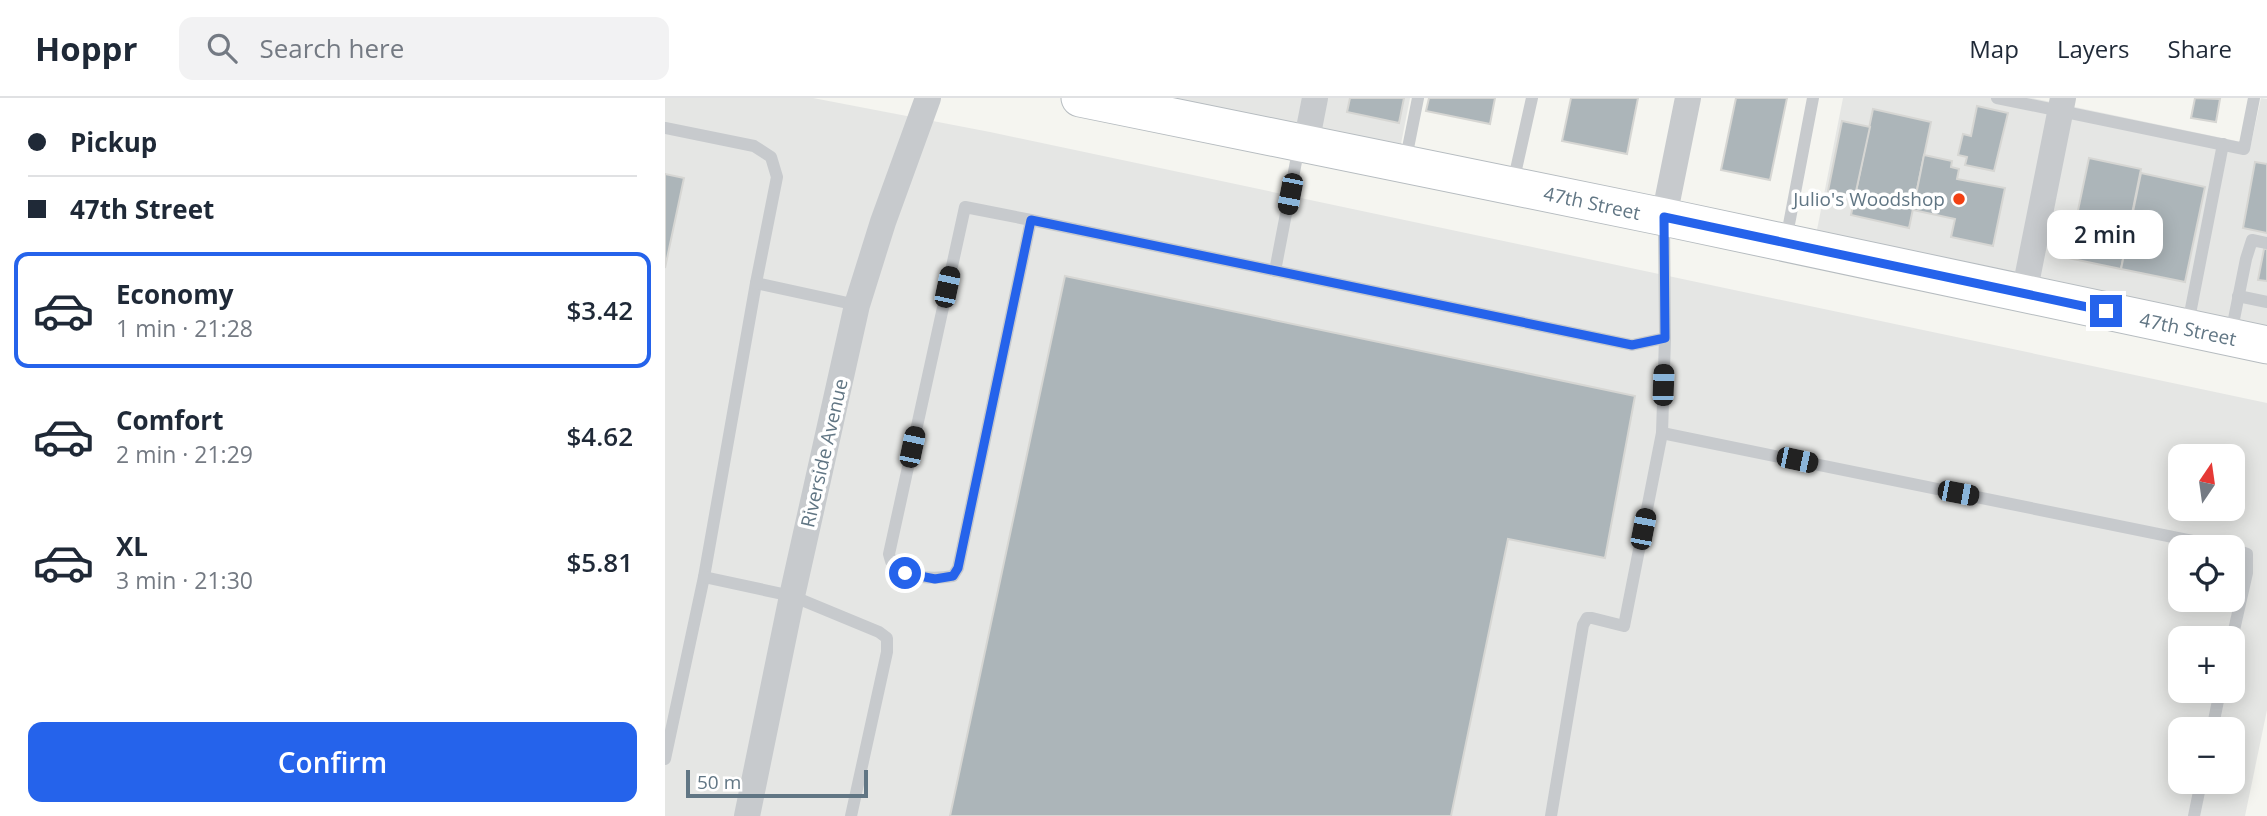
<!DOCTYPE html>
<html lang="en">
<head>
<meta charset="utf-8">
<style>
  :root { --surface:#fff; --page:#f2f2f3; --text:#1f2937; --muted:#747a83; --line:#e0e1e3; --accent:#2563eb }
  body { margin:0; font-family:"Open Sans",sans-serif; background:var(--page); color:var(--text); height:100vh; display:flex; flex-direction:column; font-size:26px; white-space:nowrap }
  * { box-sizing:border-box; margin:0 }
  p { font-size:23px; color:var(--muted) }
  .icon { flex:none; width:38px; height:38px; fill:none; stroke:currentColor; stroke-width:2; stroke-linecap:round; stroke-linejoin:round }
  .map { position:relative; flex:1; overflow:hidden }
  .panel { display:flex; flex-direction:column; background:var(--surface); width:665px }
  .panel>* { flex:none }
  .hud { display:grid; align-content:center; height:154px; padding:0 28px; background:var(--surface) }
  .needle { width:46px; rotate:13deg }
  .buttons { position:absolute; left:1503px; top:346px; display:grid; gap:14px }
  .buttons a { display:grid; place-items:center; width:77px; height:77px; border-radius:14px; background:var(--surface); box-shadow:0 4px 18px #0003; font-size:35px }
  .scale { position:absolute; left:21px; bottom:18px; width:182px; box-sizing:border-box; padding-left:7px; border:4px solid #617684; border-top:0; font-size:19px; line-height:24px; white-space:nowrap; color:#617684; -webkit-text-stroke:5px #fff; paint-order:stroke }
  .end { position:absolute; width:32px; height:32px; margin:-16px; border:9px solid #2563eb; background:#fff; box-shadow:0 0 0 4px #fff }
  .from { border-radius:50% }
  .bubble { position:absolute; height:49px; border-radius:14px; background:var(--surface); box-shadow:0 4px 18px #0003; font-size:23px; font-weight:600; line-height:49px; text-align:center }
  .car { position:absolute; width:21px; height:42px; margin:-21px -10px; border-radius:9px; box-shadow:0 0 5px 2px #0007; background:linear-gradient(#222 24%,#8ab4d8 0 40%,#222 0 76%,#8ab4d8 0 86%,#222 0) }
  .hud b { display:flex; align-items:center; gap:24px; height:66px; font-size:26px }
  .hud b+b { border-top:2px solid var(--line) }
  .hud i { width:18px; height:18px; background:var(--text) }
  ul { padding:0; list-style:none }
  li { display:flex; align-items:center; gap:21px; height:116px; margin:0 14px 10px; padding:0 14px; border:4px solid transparent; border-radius:14px }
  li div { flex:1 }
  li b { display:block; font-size:26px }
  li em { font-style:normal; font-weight:600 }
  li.on { border-color:var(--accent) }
  li>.icon { width:63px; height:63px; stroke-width:1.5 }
  .cta { display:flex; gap:14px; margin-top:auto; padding:14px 28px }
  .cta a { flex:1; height:80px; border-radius:14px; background:var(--accent); color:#fff; font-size:28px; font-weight:600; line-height:80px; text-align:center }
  header { display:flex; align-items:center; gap:42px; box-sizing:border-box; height:98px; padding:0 35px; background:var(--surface); border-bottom:2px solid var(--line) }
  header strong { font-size:33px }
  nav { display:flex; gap:38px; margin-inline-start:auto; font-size:24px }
  .search { width:490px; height:63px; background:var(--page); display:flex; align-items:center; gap:18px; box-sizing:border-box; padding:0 24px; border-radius:14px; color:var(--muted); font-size:26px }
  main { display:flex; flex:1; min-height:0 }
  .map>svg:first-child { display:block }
</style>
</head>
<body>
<header>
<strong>Hoppr</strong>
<div class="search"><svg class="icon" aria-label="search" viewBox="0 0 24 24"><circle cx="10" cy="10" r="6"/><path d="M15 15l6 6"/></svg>Search here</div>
<nav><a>Map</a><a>Layers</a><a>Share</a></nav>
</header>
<main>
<section class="panel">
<div class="hud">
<b><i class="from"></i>Pickup</b>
<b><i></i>47th Street</b>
</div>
<ul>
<li class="on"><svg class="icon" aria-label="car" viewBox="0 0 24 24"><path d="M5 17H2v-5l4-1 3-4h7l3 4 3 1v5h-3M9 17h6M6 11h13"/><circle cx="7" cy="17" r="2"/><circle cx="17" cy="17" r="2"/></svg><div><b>Economy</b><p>1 min · 21:28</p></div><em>$3.42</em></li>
<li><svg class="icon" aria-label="car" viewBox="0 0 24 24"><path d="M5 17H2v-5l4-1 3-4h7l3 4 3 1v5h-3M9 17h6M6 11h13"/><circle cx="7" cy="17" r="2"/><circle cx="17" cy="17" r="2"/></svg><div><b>Comfort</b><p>2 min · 21:29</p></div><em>$4.62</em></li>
<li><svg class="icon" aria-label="car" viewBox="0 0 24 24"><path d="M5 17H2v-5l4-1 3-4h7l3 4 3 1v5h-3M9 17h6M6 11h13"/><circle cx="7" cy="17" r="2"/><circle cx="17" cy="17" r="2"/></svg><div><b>XL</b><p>3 min · 21:30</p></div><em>$5.81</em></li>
</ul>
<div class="cta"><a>Confirm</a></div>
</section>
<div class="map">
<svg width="1602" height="718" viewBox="0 0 1602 718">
  <rect width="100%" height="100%" fill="#f5f5f0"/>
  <g fill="#e5e6e4" fill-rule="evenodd">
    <path d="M0 0H148L325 34 1602 305V612L1580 718H0ZM1516 359H1568V411H1516ZM1516 450H1568V502H1516ZM1516 541H1568V593H1516ZM1516 632H1568V684H1516Z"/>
    <polygon points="447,0 745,0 733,61"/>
    <polygon points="1178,0 1367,0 1586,46 1596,0 1602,1 1602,241 1149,147"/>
  </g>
  <g fill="#acb5b9" stroke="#d6d6d3" stroke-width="2">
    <polygon points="685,0 739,0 734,25 682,14"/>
    <polygon points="764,0 830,0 825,26 761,13"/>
    <polygon points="906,0 973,0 962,56 897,43"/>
    <polygon points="1071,0 1122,0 1105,82 1056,72"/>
    <polygon points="1530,0 1555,1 1551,24 1526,20"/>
    <polygon points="1312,8 1343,15 1329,73 1300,67 1302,59 1293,57 1298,36 1306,38"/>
    <polygon points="1208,11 1266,24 1244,130 1186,117"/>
    <polygon points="1177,23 1205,29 1190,98 1163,93"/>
    <polygon points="1259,57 1287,63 1286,69 1294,71 1292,81 1340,90 1328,148 1286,139 1290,121 1248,112"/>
    <polygon points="1424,60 1476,71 1456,171 1403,160"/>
    <polygon points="1590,64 1602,66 1602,135 1578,130"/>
    <polygon points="1476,75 1540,89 1520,184 1456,171"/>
    <polygon points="0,76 19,80 0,170"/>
    <polygon points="1599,151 1602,151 1602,183 1593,182"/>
    <polygon points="400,178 970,298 940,460 843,441 786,718 285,718"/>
  </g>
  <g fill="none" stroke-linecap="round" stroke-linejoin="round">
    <g stroke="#b6bcc0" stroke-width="39">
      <polyline id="secondary" points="415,0 999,119 1602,247"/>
    </g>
    <g stroke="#c7cacd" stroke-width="12">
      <polyline points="1332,0 1579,51 1589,0"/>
      <polyline points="0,30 89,48 106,59 112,79 91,185 39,479 0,661"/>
      <polyline points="740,65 753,0"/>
      <polyline points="848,85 867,0"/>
      <path d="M366 122 293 470 288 478C272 481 238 481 228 467 225 463 225 459 224 456L300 109 366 122 967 247 1000 240 999 124"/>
      <polyline points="1121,142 1148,0"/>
      <polyline points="610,173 634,48"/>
      <polyline points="91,185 192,207"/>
      <polyline points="1573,198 1602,204"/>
      <polyline points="1523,226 1558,46"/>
      <polyline points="1566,236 1581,161 1587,142 1602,145"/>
      <polyline points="997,335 1562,450"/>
      <polyline points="39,479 127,498 214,534 222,540 222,554 186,718"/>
      <polyline points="1567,541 1582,475 1582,456 1568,451"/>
      <polyline points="1547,632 1555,593"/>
      <polyline points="886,718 918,527 922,520 927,520 959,528 997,335 1000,240"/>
      <polyline points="1529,718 1536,684"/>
    </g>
    <g stroke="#c7cacd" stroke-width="26">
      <polyline points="641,46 650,0"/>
      <polyline points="999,119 1023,0"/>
      <polyline points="1359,196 1398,0"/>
      <polyline points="82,718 127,498 192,207 218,124 263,0"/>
    </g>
    <use href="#secondary" stroke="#fff" stroke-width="37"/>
  </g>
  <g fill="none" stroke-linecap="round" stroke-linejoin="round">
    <polyline stroke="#2563eb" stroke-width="9" points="240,475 270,481 288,478 293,470 366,122 967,247 1000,240 999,119 1441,213"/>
  </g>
  <circle fill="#f24013" stroke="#fff" stroke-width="2.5" cx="1294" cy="101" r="7"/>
  <g text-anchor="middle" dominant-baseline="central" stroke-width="7" stroke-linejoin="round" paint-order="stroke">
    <g font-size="19" fill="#617684" stroke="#fff" text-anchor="end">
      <text x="1280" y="101">Julio's Woodshop</text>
    </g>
    <g font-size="19" fill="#617684" stroke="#fff">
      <text transform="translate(927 105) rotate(12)">47th Street</text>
      <text transform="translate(1523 231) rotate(12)">47th Street</text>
      <text transform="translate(159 355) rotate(-77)">Riverside Avenue</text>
    </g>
  </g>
</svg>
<div class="buttons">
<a><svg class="needle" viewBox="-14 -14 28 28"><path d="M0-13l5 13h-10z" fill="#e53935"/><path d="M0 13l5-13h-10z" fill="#747a83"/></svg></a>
<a><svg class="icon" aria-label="locate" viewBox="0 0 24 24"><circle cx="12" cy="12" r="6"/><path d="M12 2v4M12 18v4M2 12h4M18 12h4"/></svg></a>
<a>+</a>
<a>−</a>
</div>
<div class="scale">50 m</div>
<i class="end from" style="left:240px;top:475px"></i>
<i class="end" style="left:1441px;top:213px"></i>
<div class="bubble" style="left:1382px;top:112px;width:116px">2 min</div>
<i class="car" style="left:625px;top:96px;rotate:191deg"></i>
<i class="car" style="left:282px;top:189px;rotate:12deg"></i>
<i class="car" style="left:998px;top:287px;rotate:2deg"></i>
<i class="car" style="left:247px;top:349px;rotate:12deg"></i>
<i class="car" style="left:1132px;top:362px;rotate:102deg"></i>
<i class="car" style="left:1293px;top:395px;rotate:101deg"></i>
<i class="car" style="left:978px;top:431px;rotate:11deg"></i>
</div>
</main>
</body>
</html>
